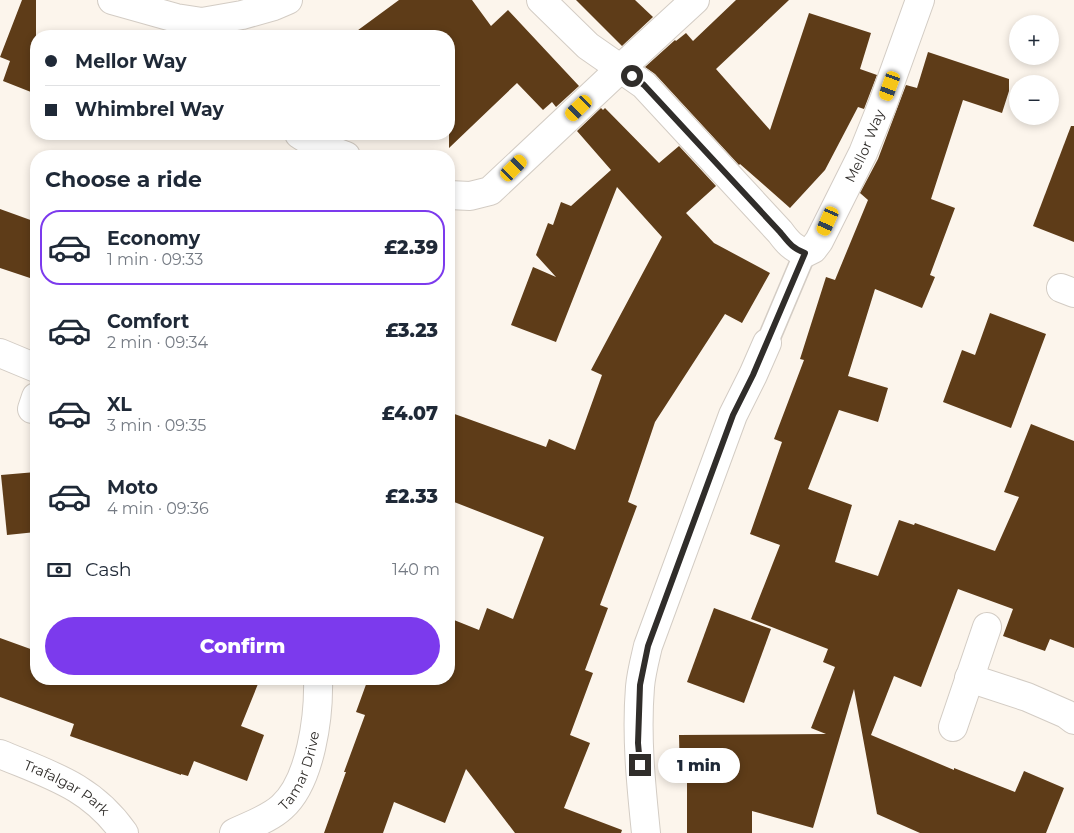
<!DOCTYPE html>
<html lang="en">
<head>
<meta charset="utf-8">
<style>
  :root { --surface:#fff; --page:#f6f6f7; --text:#1f2937; --muted:#747a83; --line:#e0e1e3; --accent:#7c3aed }
  body { margin:0; font-family:Montserrat,sans-serif; background:var(--page); color:var(--text); height:100vh; display:flex; flex-direction:column; font-size:19px; white-space:nowrap }
  * { box-sizing:border-box; margin:0 }
  p { font-size:16px; color:var(--muted) }
  .icon { flex:none; width:28px; height:28px; fill:none; stroke:currentColor; stroke-width:2; stroke-linecap:round; stroke-linejoin:round }
  .map { position:relative; flex:1; overflow:hidden }
  .details { position:absolute; left:30px; top:150px; width:425px; height:535px; display:flex; flex-direction:column; background:var(--surface); border-radius:20px; box-shadow:0 2px 8px #0003 }
  .details>* { flex:none }
  .guide { position:absolute; left:30px; top:30px; width:425px; height:110px; border-radius:20px; box-shadow:0 2px 8px #0003; display:grid; align-content:center; height:110px; padding:0 15px; background:var(--surface) }
  .fabs { position:absolute; left:1009px; top:15px; display:grid; gap:10px }
  .fabs a { display:grid; place-items:center; width:50px; height:50px; border-radius:50%; background:var(--surface); box-shadow:0 2px 8px #0003; font-size:25px }
  .end { position:absolute; width:22px; height:22px; margin:-11px; border:6px solid #302d2a; background:#fff; box-shadow:0 0 0 2px #fff }
  .from { border-radius:50% }
  .bubble { position:absolute; height:35px; border-radius:18px; background:var(--surface); box-shadow:0 2px 8px #0003; font-size:16px; font-weight:800; line-height:35px; text-align:center }
  .car { position:absolute; width:15px; height:30px; margin:-15px -8px; border-radius:6px; box-shadow:0 0 4px 1px #0007; background:linear-gradient(#f5c518 24%,#345 0 40%,#f5c518 0 76%,#345 0 86%,#f5c518 0) }
  .guide b { display:flex; align-items:center; gap:18px; height:48px; font-size:19px }
  .guide b+b { border-top:1px solid var(--line) }
  .guide i { width:12px; height:12px; background:var(--text) }
  ul { padding:0; list-style:none }
  li { display:flex; align-items:center; gap:15px; height:75px; margin:0 10px 8px; padding:0 5px; border:2px solid transparent; border-radius:20px }
  li div { flex:1 }
  li b { display:block; font-size:19px }
  li em { font-style:normal; font-weight:800 }
  li.current { border-color:var(--accent) }
  li>.icon { width:45px; height:45px; stroke-width:1.5 }
  h2 { padding:0 15px; font-size:22px; line-height:60px }
  .pay { display:flex; align-items:center; gap:12px; height:55px; padding:0 15px; font-size:19px }
  .pay p { margin-inline-start:auto }
  .action { display:flex; gap:10px; margin-top:auto; padding:10px 15px }
  .action a { flex:1; height:58px; border-radius:30px; background:var(--accent); color:#fff; font-size:20px; font-weight:800; line-height:58px; text-align:center }
  .map>svg:first-child { display:block }
</style>
</head>
<body>
<div class="map">
<svg width="1074" height="833" viewBox="0 0 1074 833">
  <rect width="100%" height="100%" fill="#fcf5ec"/>
  <g fill="#5e3c18">
    <polygon points="22,0 36,0 36,94 3,81 10,61 0,57"/>
    <polygon points="399,0 472,0 491,26 508,10 579,86 556,107 552,102 543,110 517,83 449,148 449,36 350,36"/>
    <polygon points="576,0 635,0 653,17 622,46"/>
    <polygon points="736,0 789,0 716,69 770,130 809,13 871,33 860,69 877,75 864,109 858,107 825,170 790,208 740,164 739,165 655,74 645,67 675,40 676,41 686,33 693,41"/>
    <polygon points="928,52 1009,79 1009,91 1002,113 963,100 931,199 955,208 930,275 935,277 922,308 875,289 848,376 888,388 878,422 839,410 808,489 852,505 835,562 878,576 899,520 914,525 915,523 995,551 1019,497 1004,492 1031,424 1074,441 1074,648 1050,639 1045,651 1003,636 1013,609 958,589 921,687 894,676 871,735 954,770 954,768 1015,792 1024,771 1064,788 1046,833 920,833 877,814 854,689 813,828 752,811 752,833 687,833 687,779 680,779 679,735 826,734 811,728 835,667 823,662 828,649 751,619 780,545 750,534 782,442 774,439 804,360 800,359 826,277 835,280 868,200 860,193 878,159 906,85 917,88"/>
    <polygon points="601,108 603,110 605,108 659,163 679,146 716,186 686,213 714,243 770,273 742,323 725,314 655,422 628,502 637,506 600,605 608,608 585,670 593,673 570,735 590,743 564,808 622,830 621,833 515,833 466,769 445,823 394,802 383,833 324,833 346,772 344,772 365,715 356,712 368,679 449,679 449,618 479,630 487,608 513,619 544,537 449,500 449,412 546,447 549,439 575,450 602,375 591,370 662,237 617,187 556,342 511,325 533,267 556,277 536,255 548,223 553,225 561,202 571,206 611,170 577,131"/>
    <polygon points="1071,126 1074,126 1074,242 1033,226"/>
    <polygon points="0,209 36,222 36,280 0,268"/>
    <polygon points="990,313 1046,334 1011,428 943,402 962,350 975,355"/>
    <polygon points="36,472 36,532 7,535 1,475"/>
    <polygon points="714,608 771,629 744,703 687,682"/>
    <polygon points="0,638 36,651 36,679 260,679 241,726 264,735 247,781 194,761 188,776 181,774 181,775 70,736 74,724 0,697"/>
  </g>
  <g fill="none" stroke-linecap="round" stroke-linejoin="round">
    <g stroke="#d3ccc4" stroke-width="24">
      <polyline id="service" points="767,343 805,253"/>
    </g>
    <g stroke="#d3ccc4" stroke-width="30">
      <g id="minor">
        <polyline points="112,0 176,18 202,22 242,15 274,6 288,0"/>
        <path id="s1" d="M541 0 588 46 644 85 780 232C788 243 793 248 805 253L813 249 819 241 863 153 883 103 920 0"/>
        <path d="M299 134C313 144 329 150 346 156"/>
        <polyline points="449,195 470,196 490,191 621,68 695,0"/>
        <polyline points="1061,288 1074,293"/>
        <polyline points="0,353 36,368"/>
        <polyline points="32,409 36,397"/>
        <polyline points="969,678 1027,697 1066,714 1074,720"/>
        <polyline points="953,727 987,627"/>
        <path id="s2" d="M0 754C50 775 91 786 124 833"/>
        <path id="s3" d="M234 833C250 825 269 819 282 807 311 781 319 716 318 679"/>
        <path d="M646 833C641 785 636 736 640 687 641 674 645 659 648 646L733 415 753 375 767 343"/>
      </g>
    </g>
    <use href="#service" stroke="#fff" stroke-width="21"/>
    <use href="#minor" stroke="#fff" stroke-width="28"/>
  </g>
  <g fill="none" stroke-linecap="round" stroke-linejoin="round">
    <path stroke="#302d2a" stroke-width="6" d="M632 76 644 85 780 232C789 243 792 248 805 253L753 375 733 415 648 646 640 685 638 743 640 765"/>
  </g>
  <g text-anchor="middle" dominant-baseline="central" stroke-width="5" stroke-linejoin="round" paint-order="stroke">
    <g font-size="14" fill="#302d2a" stroke="#fff">
      <text stroke="none"><textPath href="#s1" startOffset="492">Mellor Way</textPath></text>
      <text stroke="none"><textPath href="#s3" startOffset="96">Tamar Drive</textPath></text>
      <text stroke="none"><textPath href="#s2" startOffset="75">Trafalgar Park</textPath></text>
    </g>
  </g>
</svg>
<div class="fabs">
<a>+</a>
<a>−</a>
</div>
<i class="end from" style="left:632px;top:76px"></i>
<i class="end" style="left:640px;top:765px"></i>
<div class="bubble" style="left:658px;top:748px;width:82px">1 min</div>
<i class="car" style="left:890px;top:86px;rotate:200deg"></i>
<i class="car" style="left:579px;top:108px;rotate:226deg"></i>
<i class="car" style="left:514px;top:168px;rotate:45deg"></i>
<i class="car" style="left:828px;top:221px;rotate:204deg"></i>
<div class="guide">
<b><i class="from"></i>Mellor Way</b>
<b><i></i>Whimbrel Way</b>
</div>
<section class="details">
<h2>Choose a ride</h2>
<ul>
<li class="current"><svg class="icon" aria-label="car" viewBox="0 0 24 24"><path d="M5 17H2v-5l4-1 3-4h7l3 4 3 1v5h-3M9 17h6M6 11h13"/><circle cx="7" cy="17" r="2"/><circle cx="17" cy="17" r="2"/></svg><div><b>Economy</b><p>1 min · 09:33</p></div><em>£2.39</em></li>
<li><svg class="icon" aria-label="car" viewBox="0 0 24 24"><path d="M5 17H2v-5l4-1 3-4h7l3 4 3 1v5h-3M9 17h6M6 11h13"/><circle cx="7" cy="17" r="2"/><circle cx="17" cy="17" r="2"/></svg><div><b>Comfort</b><p>2 min · 09:34</p></div><em>£3.23</em></li>
<li><svg class="icon" aria-label="car" viewBox="0 0 24 24"><path d="M5 17H2v-5l4-1 3-4h7l3 4 3 1v5h-3M9 17h6M6 11h13"/><circle cx="7" cy="17" r="2"/><circle cx="17" cy="17" r="2"/></svg><div><b>XL</b><p>3 min · 09:35</p></div><em>£4.07</em></li>
<li><svg class="icon" aria-label="car" viewBox="0 0 24 24"><path d="M5 17H2v-5l4-1 3-4h7l3 4 3 1v5h-3M9 17h6M6 11h13"/><circle cx="7" cy="17" r="2"/><circle cx="17" cy="17" r="2"/></svg><div><b>Moto</b><p>4 min · 09:36</p></div><em>£2.33</em></li>
</ul>
<div class="pay"><svg class="icon" aria-label="cash" viewBox="0 0 24 24"><path d="M3 7h18v10H3z"/><circle cx="12" cy="12" r="2"/></svg>Cash<p>140 m</p></div>
<div class="action"><a>Confirm</a></div>
</section>
</div>
</body>
</html>
